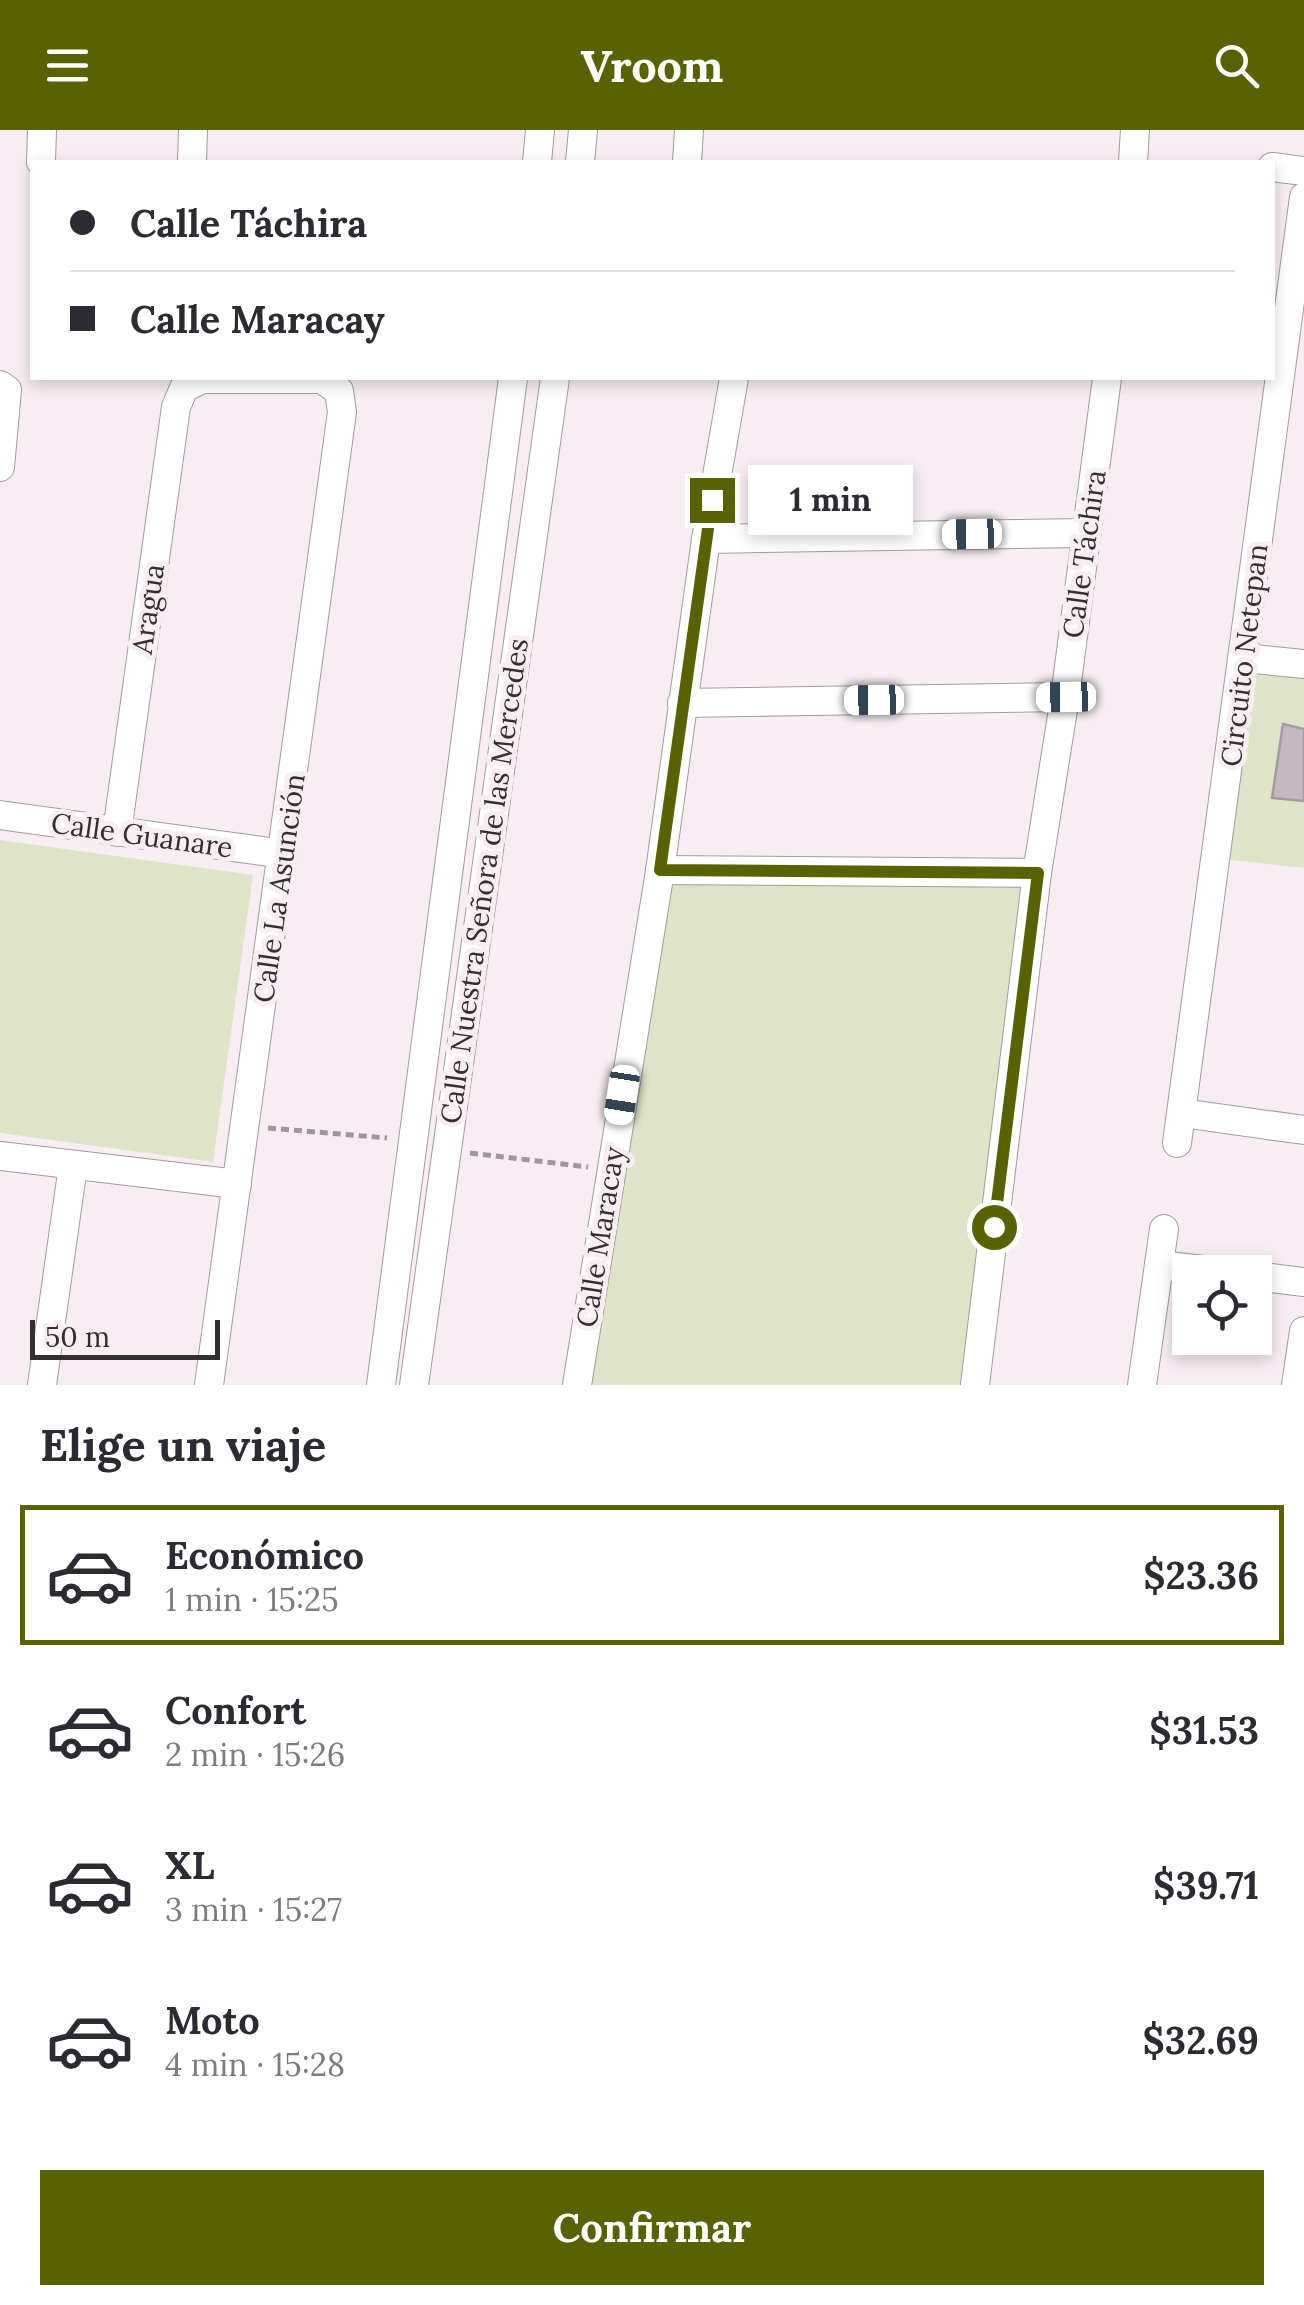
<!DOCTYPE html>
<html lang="es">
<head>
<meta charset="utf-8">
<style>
  :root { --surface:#fff; --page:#f7f7f7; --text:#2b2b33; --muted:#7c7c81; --line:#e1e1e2; --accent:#586200 }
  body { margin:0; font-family:Lora,serif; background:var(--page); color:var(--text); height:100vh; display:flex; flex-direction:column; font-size:38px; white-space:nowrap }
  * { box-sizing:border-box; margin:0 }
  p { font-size:32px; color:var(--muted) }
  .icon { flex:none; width:55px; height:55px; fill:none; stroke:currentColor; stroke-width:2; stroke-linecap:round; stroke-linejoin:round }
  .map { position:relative; height:1255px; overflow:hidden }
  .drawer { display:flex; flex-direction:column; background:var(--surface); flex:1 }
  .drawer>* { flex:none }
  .guide { position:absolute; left:30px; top:30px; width:1245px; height:220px; border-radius:0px; box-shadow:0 5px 15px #0003; display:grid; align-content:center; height:220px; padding:0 40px; background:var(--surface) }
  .controls { position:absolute; left:1172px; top:1125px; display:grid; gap:20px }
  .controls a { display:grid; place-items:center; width:100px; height:100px; border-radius:0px; background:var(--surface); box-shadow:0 5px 15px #0003; font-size:50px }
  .scale { position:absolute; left:30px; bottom:25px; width:190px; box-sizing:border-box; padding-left:10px; border:5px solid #332e30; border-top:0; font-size:28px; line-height:35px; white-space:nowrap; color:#332e30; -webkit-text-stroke:8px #f8edf2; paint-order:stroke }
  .end { position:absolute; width:45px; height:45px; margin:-22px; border:12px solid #586200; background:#fff; box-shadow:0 0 0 5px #fff }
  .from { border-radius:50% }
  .bubble { position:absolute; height:70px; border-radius:0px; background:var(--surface); box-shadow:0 5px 15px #0003; font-size:32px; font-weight:700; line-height:70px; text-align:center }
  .car { position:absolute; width:30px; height:60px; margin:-30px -15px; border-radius:12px; box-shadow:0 0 8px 2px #0007; background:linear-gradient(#fff 24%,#345 0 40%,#fff 0 76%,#345 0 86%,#fff 0) }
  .guide b { display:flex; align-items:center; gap:35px; height:95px; font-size:38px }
  .guide b+b { border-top:2px solid var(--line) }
  .guide i { width:25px; height:25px; background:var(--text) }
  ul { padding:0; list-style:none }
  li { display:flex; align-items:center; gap:30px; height:140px; margin:0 20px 15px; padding:0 20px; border:5px solid transparent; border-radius:0px }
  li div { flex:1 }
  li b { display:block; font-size:38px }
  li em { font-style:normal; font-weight:700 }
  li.active { border-color:var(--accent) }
  li>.icon { width:90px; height:90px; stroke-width:1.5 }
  h2 { padding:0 40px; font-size:45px; line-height:120px }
  .button { display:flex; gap:20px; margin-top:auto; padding:20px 40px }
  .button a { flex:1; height:115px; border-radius:0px; background:var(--accent); color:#fff; font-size:40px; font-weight:700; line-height:115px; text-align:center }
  header { display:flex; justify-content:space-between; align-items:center; height:130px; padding:0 40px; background:var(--accent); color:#fff; font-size:45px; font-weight:700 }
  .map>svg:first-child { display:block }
</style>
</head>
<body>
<header><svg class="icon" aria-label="menu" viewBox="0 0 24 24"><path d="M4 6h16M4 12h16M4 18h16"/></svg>Vroom<svg class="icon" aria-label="search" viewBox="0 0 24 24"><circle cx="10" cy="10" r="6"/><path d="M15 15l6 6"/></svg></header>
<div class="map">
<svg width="1304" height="1255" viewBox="0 0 1304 1255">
  <rect width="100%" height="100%" fill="#f8edf2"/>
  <g fill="#dfe4c9">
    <polygon points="1245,537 1304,545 1304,738 1221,729"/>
    <polygon points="0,710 253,745 213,1032 0,1003"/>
    <polygon points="660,741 1037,743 967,1255 582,1255"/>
  </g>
  <polygon fill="#c4b9be" stroke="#a59a9f" stroke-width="2.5" points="1283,594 1304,599 1304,671 1272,668"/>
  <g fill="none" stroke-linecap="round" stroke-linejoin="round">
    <g stroke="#a4999e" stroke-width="30">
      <g id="minor">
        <polyline points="41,32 42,0"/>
        <polyline points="192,32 193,0"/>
        <polyline points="537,32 540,0"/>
        <polyline points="580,32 583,0"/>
        <polyline points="687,32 689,0"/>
        <polyline points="1133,32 1135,0"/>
        <polyline points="1272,37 1304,41"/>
        <polyline points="0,255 7,260 0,337"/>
        <polyline points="706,409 1086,403"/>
        <polyline points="1244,528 1304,534"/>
        <polyline points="682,573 1065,567"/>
        <polyline points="0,685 284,724"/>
        <polyline points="117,702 176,277 184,258 202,249 322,249 339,261 342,282 209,1255"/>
        <polyline points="660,740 1037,743"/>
        <polyline points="1182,983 1304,1000"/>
        <polyline points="1177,1013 1304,67"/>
        <polyline points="0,1026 237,1054"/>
        <polyline points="1159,1135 1221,1142"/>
        <polyline points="1255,1146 1304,1152"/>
        <polyline points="42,1255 73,1036"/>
        <polyline points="381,1255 513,248"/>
        <polyline points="414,1255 555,248"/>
        <polyline points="577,1255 660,741 706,409 734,248"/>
        <polyline points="975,1255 1037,743 1065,567 1107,248"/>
        <polyline points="1142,1255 1164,1099"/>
        <polyline points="1296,1255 1304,1201"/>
      </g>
    </g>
    <g stroke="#9e969a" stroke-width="5" stroke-dasharray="8 5" stroke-linecap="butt">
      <polyline points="268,998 387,1008"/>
      <polyline points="470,1023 588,1037"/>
    </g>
    <use href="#minor" stroke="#fff" stroke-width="28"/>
  </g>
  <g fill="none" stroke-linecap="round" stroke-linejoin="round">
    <polyline stroke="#586200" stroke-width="12" points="712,370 660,740 1038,743 994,1097"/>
  </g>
  <g text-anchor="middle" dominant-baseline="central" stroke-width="10" stroke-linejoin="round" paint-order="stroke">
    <g font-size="28" fill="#332e30" stroke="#f8edf2">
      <text transform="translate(1084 424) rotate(-82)">Calle Táchira</text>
      <text transform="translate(148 479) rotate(-82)">Aragua</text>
      <text transform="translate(1244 525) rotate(-83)">Circuito Netepan</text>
      <text transform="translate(142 705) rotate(8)">Calle Guanare</text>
      <text transform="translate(484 751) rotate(-82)">Calle Nuestra Señora de las Mercedes</text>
      <text transform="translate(279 758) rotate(-82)">Calle La Asunción</text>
      <text transform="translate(600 1107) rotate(-81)">Calle Maracay</text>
    </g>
  </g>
</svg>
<div class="controls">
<a><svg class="icon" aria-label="locate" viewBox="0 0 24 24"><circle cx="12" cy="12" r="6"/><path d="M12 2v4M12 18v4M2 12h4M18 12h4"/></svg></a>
</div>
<div class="scale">50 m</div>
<i class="end from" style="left:994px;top:1097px"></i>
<i class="end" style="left:712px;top:370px"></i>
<div class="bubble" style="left:748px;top:335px;width:165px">1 min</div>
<i class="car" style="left:972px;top:404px;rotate:269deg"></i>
<i class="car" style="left:1066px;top:567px;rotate:269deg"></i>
<i class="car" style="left:874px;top:570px;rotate:269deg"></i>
<i class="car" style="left:622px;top:965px;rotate:189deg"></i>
<div class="guide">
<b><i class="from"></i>Calle Táchira</b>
<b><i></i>Calle Maracay</b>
</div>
</div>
<section class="drawer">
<h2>Elige un viaje</h2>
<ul>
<li class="active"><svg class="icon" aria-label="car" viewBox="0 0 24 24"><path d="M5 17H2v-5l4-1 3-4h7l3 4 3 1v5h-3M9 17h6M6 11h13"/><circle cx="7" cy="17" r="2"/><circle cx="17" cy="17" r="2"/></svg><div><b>Económico</b><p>1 min · 15:25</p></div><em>$23.36</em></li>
<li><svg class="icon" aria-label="car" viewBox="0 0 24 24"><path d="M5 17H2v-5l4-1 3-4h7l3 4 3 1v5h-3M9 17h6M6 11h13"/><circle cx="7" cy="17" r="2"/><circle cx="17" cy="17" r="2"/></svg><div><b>Confort</b><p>2 min · 15:26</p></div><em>$31.53</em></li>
<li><svg class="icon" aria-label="car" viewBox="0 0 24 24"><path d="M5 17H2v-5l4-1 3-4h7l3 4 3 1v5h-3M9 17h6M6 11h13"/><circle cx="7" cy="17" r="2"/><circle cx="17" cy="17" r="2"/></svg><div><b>XL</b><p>3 min · 15:27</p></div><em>$39.71</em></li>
<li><svg class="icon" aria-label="car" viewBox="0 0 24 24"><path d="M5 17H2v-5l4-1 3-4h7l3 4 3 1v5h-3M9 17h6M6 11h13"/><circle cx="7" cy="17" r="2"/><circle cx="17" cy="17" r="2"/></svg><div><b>Moto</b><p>4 min · 15:28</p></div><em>$32.69</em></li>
</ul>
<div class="button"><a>Confirmar</a></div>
</section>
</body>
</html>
